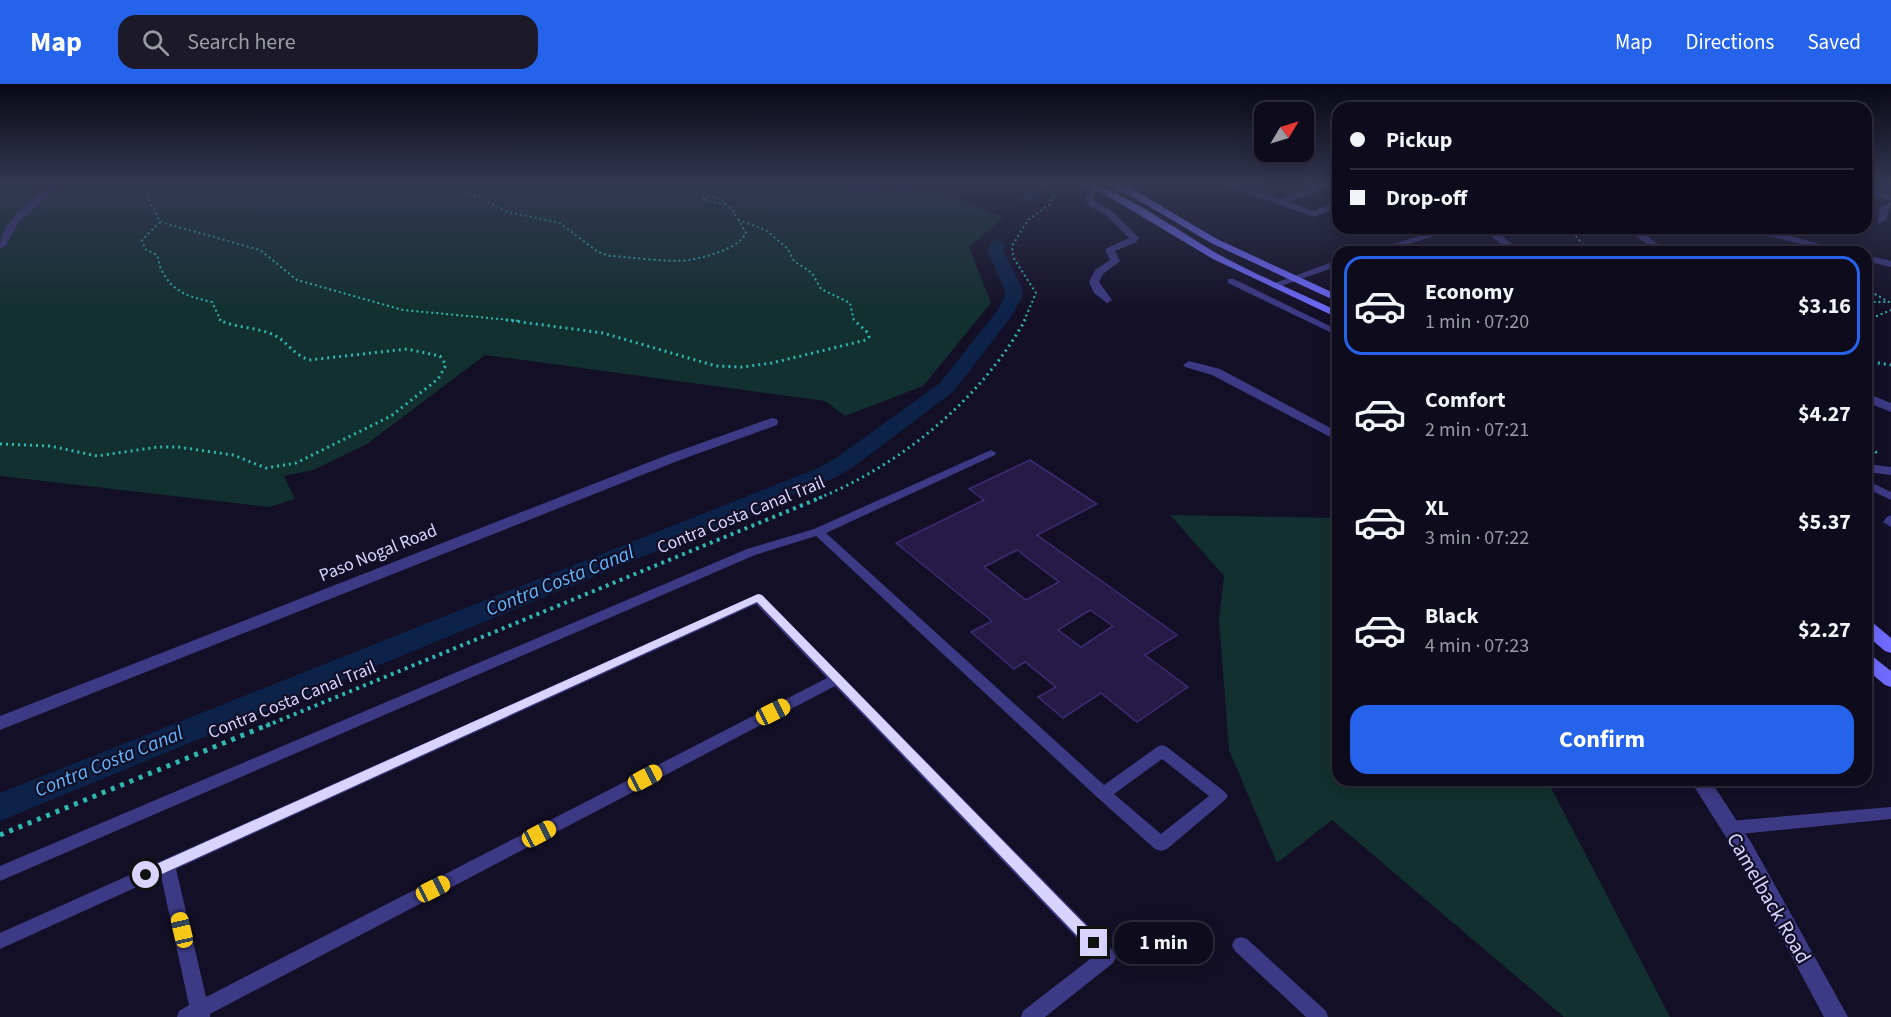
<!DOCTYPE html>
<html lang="en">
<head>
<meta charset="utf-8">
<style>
  :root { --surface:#0e0b1c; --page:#1c1929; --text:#f1f3f6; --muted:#9b9ba3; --line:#2e2b3b; --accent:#2563eb }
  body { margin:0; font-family:"Source Sans 3",sans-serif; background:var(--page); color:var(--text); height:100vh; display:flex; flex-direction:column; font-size:22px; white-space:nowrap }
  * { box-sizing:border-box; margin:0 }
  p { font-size:20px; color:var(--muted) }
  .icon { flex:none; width:33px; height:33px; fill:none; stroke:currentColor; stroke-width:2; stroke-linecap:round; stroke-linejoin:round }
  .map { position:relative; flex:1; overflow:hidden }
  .sheet { position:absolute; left:1332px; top:162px; width:540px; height:540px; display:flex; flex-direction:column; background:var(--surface); border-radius:18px; box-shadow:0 3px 15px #0003,0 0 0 2px var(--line) }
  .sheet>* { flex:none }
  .banner { position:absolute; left:1332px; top:18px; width:540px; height:132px; border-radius:18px; box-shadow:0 3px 15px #0003,0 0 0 2px var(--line); display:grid; align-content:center; height:132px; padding:0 18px; background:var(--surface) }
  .needle { width:39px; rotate:52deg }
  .fabs { position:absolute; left:1254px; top:18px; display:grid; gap:12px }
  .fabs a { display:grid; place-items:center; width:60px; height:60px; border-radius:12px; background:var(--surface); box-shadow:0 3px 15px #0003,0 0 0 2px var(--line); font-size:30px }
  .end { position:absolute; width:27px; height:27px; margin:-14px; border:8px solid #d9d4ff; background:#111; box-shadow:0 0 0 3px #111 }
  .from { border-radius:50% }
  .bubble { position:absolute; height:42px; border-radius:18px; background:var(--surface); box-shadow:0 3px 15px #0003,0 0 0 2px var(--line); font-size:20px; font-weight:700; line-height:42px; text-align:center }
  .car { position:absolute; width:18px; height:36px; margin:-18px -9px; border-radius:8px; box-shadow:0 0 4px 2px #0007; background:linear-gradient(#f5c518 24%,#345 0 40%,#f5c518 0 76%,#345 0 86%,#f5c518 0) }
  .banner b { display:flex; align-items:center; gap:21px; height:57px; font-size:22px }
  .banner b+b { border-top:2px solid var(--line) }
  .banner i { width:15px; height:15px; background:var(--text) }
  ul { padding:10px 0 0; list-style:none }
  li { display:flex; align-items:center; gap:18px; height:99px; margin:0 12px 9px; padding:0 6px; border:3px solid transparent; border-radius:18px }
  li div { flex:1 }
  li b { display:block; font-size:22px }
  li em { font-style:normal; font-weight:700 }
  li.selected { border-color:var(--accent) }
  li>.icon { width:54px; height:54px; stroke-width:1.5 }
  .button { display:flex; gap:12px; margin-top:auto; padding:12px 18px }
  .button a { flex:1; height:69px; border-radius:18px; background:var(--accent); color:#fff; font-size:24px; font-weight:700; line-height:69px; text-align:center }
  header { display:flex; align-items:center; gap:36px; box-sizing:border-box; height:84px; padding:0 30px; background:var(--accent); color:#fff }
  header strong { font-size:28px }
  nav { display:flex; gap:33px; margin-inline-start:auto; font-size:21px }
  .search { width:420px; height:54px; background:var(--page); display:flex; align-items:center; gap:15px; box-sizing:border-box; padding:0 21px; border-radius:18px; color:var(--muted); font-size:22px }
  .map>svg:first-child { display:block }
</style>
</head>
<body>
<header>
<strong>Map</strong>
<div class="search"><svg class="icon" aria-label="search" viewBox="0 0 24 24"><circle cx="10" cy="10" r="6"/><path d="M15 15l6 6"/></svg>Search here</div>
<nav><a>Map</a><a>Directions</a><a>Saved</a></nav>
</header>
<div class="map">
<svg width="1891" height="933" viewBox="0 0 1891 933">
  <rect width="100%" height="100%" fill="#130f26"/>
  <g fill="#12302f">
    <polygon points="0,99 925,99 1003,134 969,163 991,219 923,302 845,332 825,317 485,271 367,360 313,386 284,392 295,415 269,423 0,392"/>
    <polygon points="1170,431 1338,434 1338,696 1547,696 1670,933 1564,933 1332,736 1277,779 1229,666 1219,535 1224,492"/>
  </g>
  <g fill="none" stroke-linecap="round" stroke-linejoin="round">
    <g fill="#0c2248" fill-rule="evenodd">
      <polygon points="1032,99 1046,99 1034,117 1024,117 1022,114"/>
      <polygon points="998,156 1006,161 1003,166 1022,204 1023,212 1011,233 954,307 852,384 834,394 0,737 0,709 818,384 836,374 940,299 997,227 1005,212 1004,204 987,166 992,158"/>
    </g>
  </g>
  <path fill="#241b47" stroke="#3b2d73" stroke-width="1.5" fill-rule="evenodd" d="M1030 376 1097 420 1037 451 1177 551 1145 571 1188 603 1137 638 1101 609 1063 634 1038 613 1056 603 1025 578 1014 585 971 548 992 537 896 459 984 416 969 405ZM1017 466 1059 498 1026 516 984 483ZM1090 526 1113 542 1081 563 1058 546Z"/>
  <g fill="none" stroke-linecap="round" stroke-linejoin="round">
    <g stroke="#2fb8b0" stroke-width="2" stroke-dasharray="2 3" stroke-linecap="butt">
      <polyline points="138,99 146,109 160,138 260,166 297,196 403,226 521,237"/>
      <path d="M431 99 471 109 508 128 560 139 598 168 610 172C632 173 668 179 689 176 706 173 738 165 746 149 737 134 728 113 709 112L702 115 726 121"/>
      <polyline points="738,136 766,146 787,164 794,177 812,189 821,205 850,219 854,237"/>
      <path d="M160 138 142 156 145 165 157 171C159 176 159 181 161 185 172 208 189 213 212 218L221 237"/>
      <polyline points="1563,144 1576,152 1589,168"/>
      <polyline points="1866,205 1889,218 1866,218"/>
      <polyline points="1866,233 1877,232 1891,226"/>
      <polyline points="1024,237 1036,209 1013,173 1012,162 1028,136 1049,121 1060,99"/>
    </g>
    <g stroke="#2fb8b0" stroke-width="3" stroke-dasharray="2 4" stroke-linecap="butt">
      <polyline points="506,236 603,249 716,282 742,283 772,279 866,256 869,253 868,249 854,236"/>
      <polyline points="1866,277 1891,281"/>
      <path d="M0 360 50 362 97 372 158 363H178L233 371 266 384 296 379 391 332 438 295 446 281 440 272 407 265 309 276C291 269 288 258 274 251 257 243 236 244 219 236"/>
      <polyline points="1866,360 1877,369"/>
      <path d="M819 414C902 380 981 315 1025 236"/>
    </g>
    <polyline stroke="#2fb8b0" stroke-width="4" stroke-dasharray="3 4.5" stroke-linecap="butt" points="266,642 822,413"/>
    <polyline stroke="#2fb8b0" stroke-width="5" stroke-dasharray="4 6" stroke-linecap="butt" points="0,751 270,640"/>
    <g fill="#3d3a85" fill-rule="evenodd">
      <polygon points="1228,195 1234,195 1338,246 1338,252 1228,199"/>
      <path d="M991 366 996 369 995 371 826 449 1104 701 1157 663 1162 661 1167 663 1225 708 1228 712 1225 716 1167 765 1161 767 1155 765 1098 714 816 452 755 471 0 797V782L747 465 814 445ZM1162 675 1209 712 1161 750 1114 710Z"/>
      <polygon points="1866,396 1891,408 1891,416 1866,404"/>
      <polygon points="1891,431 1891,443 1883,438 1887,433"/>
      <path d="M758 510 762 511 1113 867 1116 873 1113 879 1045 933H1021L1023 927 1094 872 835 602 210 930V933H177L179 927 189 921 161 792 0 865V849ZM756 520 827 594 206 913 176 785Z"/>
      <polygon points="1891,723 1891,735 1730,751 1724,749 1722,744 1724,739 1730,737"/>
      <polygon points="1241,853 1247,855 1326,927 1328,933 1306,933 1235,867 1232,861 1235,855"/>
    </g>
    <g fill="#3d3a85" fill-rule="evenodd">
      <path d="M53 99H62L19 138 5 162 0 165C0 135 32 117 53 99Z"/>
      <polygon points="833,99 912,101 945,99 912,107 837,102"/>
      <polygon points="1132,99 1142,99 1129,107 1109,112 1105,109"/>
      <polygon points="1221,99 1233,99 1280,115 1323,99 1338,101 1338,107 1328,103 1288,118 1314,127 1338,117 1338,123 1314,133"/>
      <polygon points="1095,100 1099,103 1093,114 1096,118 1112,127 1139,154 1136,158 1115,167 1120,177 1103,190 1099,198 1112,216 1107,219 1094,209 1089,198 1095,186 1110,176 1105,166 1107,164 1129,154 1106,131 1089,122 1085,114 1092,101"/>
      <polygon points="1866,103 1891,111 1891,117 1866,109"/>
      <polygon points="1891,118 1886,137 1878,139 1880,123"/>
      <polygon points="1445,144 1460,144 1383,168 1368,168"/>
      <polygon points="1481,144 1492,144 1522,168 1511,168"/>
      <polygon points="1625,144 1636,144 1669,168 1658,168"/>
      <polygon points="1711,144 1773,147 1849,168 1832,168 1773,153 1716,147"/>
      <polygon points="1866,171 1891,177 1891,183 1866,177"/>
      <polygon points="1338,176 1338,182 1278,203 1269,201"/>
      <polygon points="1189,277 1220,285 1338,348 1338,357 1212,291 1185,283 1183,281"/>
      <polygon points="1866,309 1891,319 1891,328 1866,318"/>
      <polygon points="772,334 777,335 778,338 777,341 680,376 0,646 0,632 670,370"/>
      <polygon points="1866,380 1891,383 1891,391 1866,388"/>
      <polygon points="1690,696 1710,696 1752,760 1848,933 1824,933 1738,772"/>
    </g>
    <g fill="#6f6bff" fill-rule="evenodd">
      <path d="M1081 99C1113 99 1186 152 1218 170 1256 191 1298 208 1338 227V234L1213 175 1106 111Z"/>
      <polygon points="1105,99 1117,99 1129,103 1217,155 1338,211 1338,218 1211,159 1123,107"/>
      <polygon points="1866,536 1872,538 1891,554 1891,569 1885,567 1866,551"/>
      <polygon points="1866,570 1872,572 1891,587 1891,603 1885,601 1866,585"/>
    </g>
  </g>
  <linearGradient id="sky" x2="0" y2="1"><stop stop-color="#0a0815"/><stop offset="0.43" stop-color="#333752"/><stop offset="1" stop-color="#333752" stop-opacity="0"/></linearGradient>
  <rect width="1891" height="230" fill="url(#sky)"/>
  <polygon fill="#d9d4ff" points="758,510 762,511 1099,855 1101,859 1099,864 1094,866 1089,864 757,518 151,795 141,795 139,791 141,787"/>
  <g text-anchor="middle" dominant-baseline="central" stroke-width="4.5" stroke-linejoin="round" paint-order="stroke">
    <g font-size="18" fill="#d9d4ff" stroke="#130f26">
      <text transform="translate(741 431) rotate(-22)">Contra Costa Canal Trail</text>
      <text transform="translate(378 469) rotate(-22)">Paso Nogal Road</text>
      <text transform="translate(292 616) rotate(-22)">Contra Costa Canal Trail</text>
    </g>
    <g font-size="20" font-style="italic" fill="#62b6ff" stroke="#130f26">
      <text transform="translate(560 497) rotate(-22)">Contra Costa Canal</text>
      <text transform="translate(109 678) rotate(-22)">Contra Costa Canal</text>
    </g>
    <g font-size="21" fill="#d9d4ff" stroke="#130f26">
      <text transform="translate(1769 814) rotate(60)">Camelback Road</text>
    </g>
  </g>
</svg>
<div class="fabs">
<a><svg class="needle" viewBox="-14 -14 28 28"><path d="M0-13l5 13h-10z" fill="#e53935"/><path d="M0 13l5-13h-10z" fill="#9b9ba3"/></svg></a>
</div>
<i class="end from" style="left:146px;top:791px"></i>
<i class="end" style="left:1094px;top:859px"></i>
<div class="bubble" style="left:1114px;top:838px;width:99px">1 min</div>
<i class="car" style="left:773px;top:628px;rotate:63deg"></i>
<i class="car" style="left:645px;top:694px;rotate:62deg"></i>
<i class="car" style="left:539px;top:750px;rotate:62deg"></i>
<i class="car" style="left:433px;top:805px;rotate:63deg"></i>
<i class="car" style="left:182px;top:846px;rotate:347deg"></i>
<div class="banner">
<b><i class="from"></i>Pickup</b>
<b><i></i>Drop-off</b>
</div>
<section class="sheet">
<ul>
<li class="selected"><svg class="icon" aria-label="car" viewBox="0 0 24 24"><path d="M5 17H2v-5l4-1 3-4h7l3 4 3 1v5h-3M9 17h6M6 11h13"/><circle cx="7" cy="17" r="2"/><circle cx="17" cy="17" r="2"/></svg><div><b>Economy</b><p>1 min · 07:20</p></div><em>$3.16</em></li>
<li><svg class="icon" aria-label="car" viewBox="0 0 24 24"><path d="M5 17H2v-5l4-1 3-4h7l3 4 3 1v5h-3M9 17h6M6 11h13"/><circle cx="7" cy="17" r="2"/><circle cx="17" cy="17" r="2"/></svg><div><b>Comfort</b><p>2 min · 07:21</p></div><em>$4.27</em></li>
<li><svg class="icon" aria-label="car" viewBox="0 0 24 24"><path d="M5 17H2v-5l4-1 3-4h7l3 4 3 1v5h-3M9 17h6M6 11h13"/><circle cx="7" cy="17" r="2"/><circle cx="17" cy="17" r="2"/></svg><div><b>XL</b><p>3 min · 07:22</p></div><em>$5.37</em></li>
<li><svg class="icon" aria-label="car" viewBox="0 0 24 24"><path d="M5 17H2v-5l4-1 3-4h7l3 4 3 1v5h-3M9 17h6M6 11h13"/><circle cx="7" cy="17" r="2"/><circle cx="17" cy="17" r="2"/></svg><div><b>Black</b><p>4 min · 07:23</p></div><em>$2.27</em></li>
</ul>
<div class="button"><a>Confirm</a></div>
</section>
</div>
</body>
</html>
